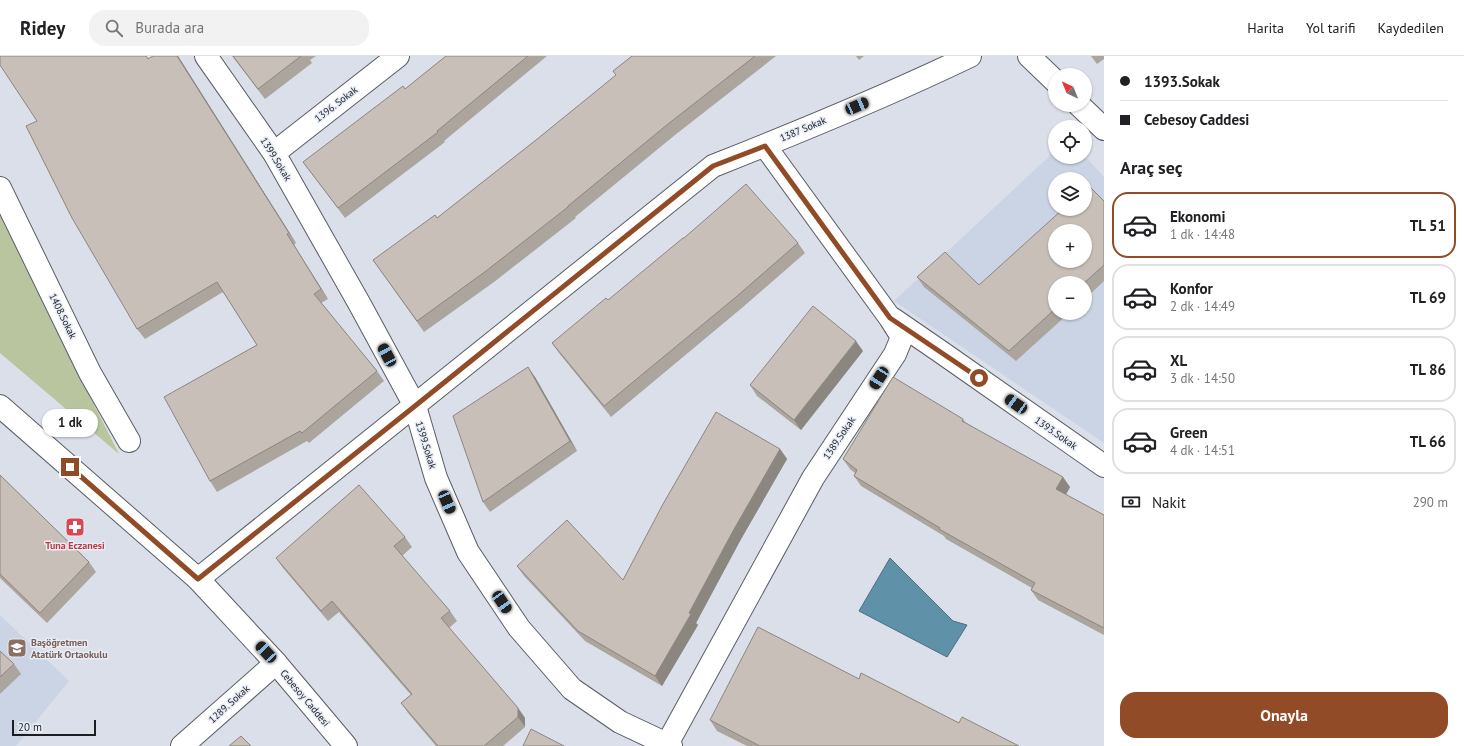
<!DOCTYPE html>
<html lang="tr">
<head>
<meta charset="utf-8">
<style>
  :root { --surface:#fff; --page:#f2f2f2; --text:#202124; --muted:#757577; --line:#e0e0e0; --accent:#924b27 }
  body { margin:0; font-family:"PT Sans",sans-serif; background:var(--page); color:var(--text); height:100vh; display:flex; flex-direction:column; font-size:15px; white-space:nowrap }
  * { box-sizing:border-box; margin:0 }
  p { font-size:13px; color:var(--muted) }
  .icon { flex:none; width:22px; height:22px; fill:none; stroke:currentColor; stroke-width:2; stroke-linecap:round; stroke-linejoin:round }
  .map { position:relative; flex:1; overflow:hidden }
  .panel { display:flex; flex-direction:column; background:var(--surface); width:360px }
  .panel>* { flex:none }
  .hud { display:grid; align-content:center; height:88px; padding:0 16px; background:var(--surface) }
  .needle { width:26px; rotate:317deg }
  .controls { position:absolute; left:1048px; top:12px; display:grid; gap:8px }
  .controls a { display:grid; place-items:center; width:44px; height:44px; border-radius:50%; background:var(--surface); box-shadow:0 1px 3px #0004; font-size:20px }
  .scale { position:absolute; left:12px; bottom:10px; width:84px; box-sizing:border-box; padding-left:4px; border:2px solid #1c1e21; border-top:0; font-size:11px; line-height:14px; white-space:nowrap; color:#1c1e21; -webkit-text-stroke:3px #e7ecf6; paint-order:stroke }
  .end { position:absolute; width:18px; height:18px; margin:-9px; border:5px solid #924b27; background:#fff; box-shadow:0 0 0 2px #fff }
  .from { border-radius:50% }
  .bubble { position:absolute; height:28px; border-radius:14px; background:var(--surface); box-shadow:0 1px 3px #0004; font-size:13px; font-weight:800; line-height:28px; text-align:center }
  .car { position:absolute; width:12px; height:24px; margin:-12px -6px; border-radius:5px; box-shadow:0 0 3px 1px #0007; background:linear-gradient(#222 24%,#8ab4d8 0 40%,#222 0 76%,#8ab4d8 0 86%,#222 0) }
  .hud b { display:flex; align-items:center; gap:14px; height:38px; font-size:15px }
  .hud b+b { border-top:1px solid var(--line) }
  .hud i { width:10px; height:10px; background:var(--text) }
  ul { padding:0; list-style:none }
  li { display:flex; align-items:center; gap:12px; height:66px; margin:0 8px 6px; padding:0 8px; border:2px solid var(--line); border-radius:16px }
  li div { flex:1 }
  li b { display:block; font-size:15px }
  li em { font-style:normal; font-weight:800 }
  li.selected { border-color:var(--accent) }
  li>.icon { width:36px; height:36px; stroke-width:1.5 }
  h2 { padding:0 16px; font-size:18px; line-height:48px }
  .pay { display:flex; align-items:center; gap:10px; height:44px; padding:0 16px; font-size:15px }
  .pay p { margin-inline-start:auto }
  .primary-button { display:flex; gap:8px; margin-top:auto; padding:8px 16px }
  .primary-button a { flex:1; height:46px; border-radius:16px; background:var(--accent); color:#fff; font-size:16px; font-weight:800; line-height:46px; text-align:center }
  header { display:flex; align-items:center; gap:24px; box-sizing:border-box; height:56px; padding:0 20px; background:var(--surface); border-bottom:1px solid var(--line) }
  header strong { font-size:19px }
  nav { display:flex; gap:22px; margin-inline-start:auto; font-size:14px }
  .search { width:280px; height:36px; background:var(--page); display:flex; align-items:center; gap:10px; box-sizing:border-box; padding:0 14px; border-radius:16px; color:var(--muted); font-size:15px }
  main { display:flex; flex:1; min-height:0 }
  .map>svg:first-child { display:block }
</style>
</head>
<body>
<header>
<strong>Ridey</strong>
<div class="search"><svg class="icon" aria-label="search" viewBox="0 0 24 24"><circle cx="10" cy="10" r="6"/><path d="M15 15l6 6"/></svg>Burada ara</div>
<nav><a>Harita</a><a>Yol tarifi</a><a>Kaydedilen</a></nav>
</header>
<main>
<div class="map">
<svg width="1104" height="690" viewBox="0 0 1104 690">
  <rect width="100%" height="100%" fill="#dadfe9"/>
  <g fill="#cbd4e4" fill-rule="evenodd">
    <path d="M1055 95V101L1085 100 1104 121V387L894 245ZM1055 123H1085V153H1055ZM1055 175H1085V205H1055ZM1055 227H1085V257H1055Z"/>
    <polygon points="0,559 69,625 16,690 0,690"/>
  </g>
  <polygon fill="#b9c59f" points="0,152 48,258 119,398 0,297"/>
  <polygon fill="#5f92a9" stroke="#4b6f80" points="890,502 953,565 967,569 947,601 859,555"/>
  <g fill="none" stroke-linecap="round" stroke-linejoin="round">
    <g stroke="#585d65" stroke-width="24">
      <g id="street">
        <polyline points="206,0 274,97 359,247 415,350 436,422 468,496 519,572 572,633 620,666 671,690"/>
        <polyline points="1029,0 1055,25"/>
        <polyline points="1079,49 1104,73"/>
        <polyline points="274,97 398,0"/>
        <polyline points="0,132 90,317 129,385"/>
        <polyline points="893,263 941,296 1104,410"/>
        <path d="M198 523 713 110C799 76 887 40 970 0"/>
        <polyline points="182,690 276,607"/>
        <polyline points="666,690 813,422 895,298 902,281 890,262 765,90"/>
      </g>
    </g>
    <g stroke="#585d65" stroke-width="24">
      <polyline id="secondary" points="0,350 198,523 276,607 346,690"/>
    </g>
    <use href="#street" stroke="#fff" stroke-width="22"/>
    <use href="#secondary" stroke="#fff" stroke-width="22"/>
  </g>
  <g fill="#aca59e">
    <polygon points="0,0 146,0 148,3 153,0 178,0 296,187 294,189 328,243 321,247 377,315 384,325 309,387 307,385 217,436 210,425 257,289 223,236 145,283 137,273 37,65"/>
    <polygon points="232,0 316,0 310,4 312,7 265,43"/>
    <polygon points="446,0 547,0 444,85 445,86 345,162 303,106 405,33"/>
    <polygon points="632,0 776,0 675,79 575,161 576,162 494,226 424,276 373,204 437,162 536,84 616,20"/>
    <polygon points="856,0 864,0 859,4"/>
    <polygon points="1091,0 1104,0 1104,3 1097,8"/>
    <polygon points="1104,145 1104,225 1085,243 1085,227 1055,227 1055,257 1069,257 1016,305 924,231 917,221 979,229"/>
    <polygon points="684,182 798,187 805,197 743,251 611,361 559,297 552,287 608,244"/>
    <polygon points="863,295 801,374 757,340 750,329"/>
    <polygon points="535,321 577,395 490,456 483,446"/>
    <polygon points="963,363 965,366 1070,431 1066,439 1104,459 1104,579 1038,544 1031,534 1032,532 946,483 944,480 861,430 854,420 855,417 850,413 843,403"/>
    <polygon points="780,393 787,403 740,485 696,567 698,569 662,630 585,585 524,520 517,510 623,524"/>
    <polygon points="0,419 89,506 96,516 47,567 0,522"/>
    <polygon points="405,481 412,491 402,500 450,555 457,565 449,572 518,652 525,662 525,671 503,690 436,690 408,657 401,647 411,639 339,556 328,565 283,512 276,502"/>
    <polygon points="0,595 14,608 21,618 0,638"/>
    <polygon points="859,623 959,667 1019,690 747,690 717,675 710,664"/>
  </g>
  <g fill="#8c8681">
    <polygon points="177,0 178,0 296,187 289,177"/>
    <polygon points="287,178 294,189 328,243 321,233"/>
    <polygon points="856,285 863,295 801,374 794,364"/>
    <polygon points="528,311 535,321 577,395 570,385"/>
    <polygon points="780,393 787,403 740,485 696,567 698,569 662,630 655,620 733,475"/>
    <polygon points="1063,421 1070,431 1063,443 1056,433"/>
    <polygon points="518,652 525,662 525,671 518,661"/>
  </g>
  <g fill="#c8c0b8" stroke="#8c8681" fill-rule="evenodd">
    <polygon points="0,0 146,0 148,3 153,0 177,0 289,177 287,178 321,233 314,238 377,315 302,377 300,375 210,425 164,341 257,289 217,226 137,273 72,162 26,70 37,65 0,9"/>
    <polygon points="233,0 301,0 258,33"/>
    <polygon points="446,0 528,0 437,75 438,76 338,152 303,106 403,30 405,33"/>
    <polygon points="632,0 755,0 668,68 568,150 568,151 486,215 417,265 373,204 435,159 437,162 536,84 616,19 613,15"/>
    <polygon points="746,128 798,187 736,241 604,350 552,287 606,242 608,244 683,182 684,182"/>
    <path d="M1089 130 1104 145V209L1084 227H1055V253L1009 295 917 221 945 196 979 229 1063 153H1085V133ZM1055 175H1085V205H1055Z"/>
    <polygon points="813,250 856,285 794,364 750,329"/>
    <polygon points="528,311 570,385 483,446 453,360"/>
    <polygon points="893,321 963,363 962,365 1063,421 1056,433 1104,459 1104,572 1031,534 1035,527 939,473 940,472 854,420 857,414 843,403"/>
    <polygon points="716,356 780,393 733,475 689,557 691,558 655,620 578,575 517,510 567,464 623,524 663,448"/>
    <polygon points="0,419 89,506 40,557 0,518"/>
    <polygon points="359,429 405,481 394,490 450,555 441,562 518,652 518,661 484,690 438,690 401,647 412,638 332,545 321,555 276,502"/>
    <polygon points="758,571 859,623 861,617 959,667 962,661 1019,690 760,690 710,664"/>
    <polygon points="0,595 14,608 0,621"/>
    <polygon points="531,673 564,690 523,690"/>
    <polygon points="241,680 251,690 229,690"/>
  </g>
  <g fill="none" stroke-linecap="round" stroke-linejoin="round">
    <polyline stroke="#924b27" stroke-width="5" points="70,411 198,523 415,350 713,110 765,90 890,262 979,322"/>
  </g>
  <defs>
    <g id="pharmacy-square" transform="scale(1)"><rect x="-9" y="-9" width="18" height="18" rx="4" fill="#e0444e" stroke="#e7ecf6"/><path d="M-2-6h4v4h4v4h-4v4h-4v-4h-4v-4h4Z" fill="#fff"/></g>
    <g id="school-square" transform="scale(1)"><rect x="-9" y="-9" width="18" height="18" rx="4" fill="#8d6e63" stroke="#e7ecf6"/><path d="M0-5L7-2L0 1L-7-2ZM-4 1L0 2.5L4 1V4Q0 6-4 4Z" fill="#fff"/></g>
  </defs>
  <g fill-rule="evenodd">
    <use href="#pharmacy-square" x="75" y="471"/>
    <use href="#school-square" x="17" y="592"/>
  </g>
  <g text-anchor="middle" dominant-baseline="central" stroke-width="3" stroke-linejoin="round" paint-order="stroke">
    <g font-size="10" fill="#1c1e21" stroke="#e7ecf6">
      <text transform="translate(336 48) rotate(-38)">1396. Sokak</text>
      <text transform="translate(803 73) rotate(-23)">1387 Sokak</text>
      <text transform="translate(276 103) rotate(58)">1399.Sokak</text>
      <text transform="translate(63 260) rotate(64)">1408.Sokak</text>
      <text transform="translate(1056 377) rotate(35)">1393.Sokak</text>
      <text transform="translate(839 382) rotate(-56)">1389.Sokak</text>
      <text transform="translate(426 389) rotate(73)">1399.Sokak</text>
      <text transform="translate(305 642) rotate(50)">Cebesoy Caddesi</text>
      <text transform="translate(229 648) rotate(-42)">1289. Sokak</text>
    </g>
    <g font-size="10" font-weight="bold" fill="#be3a42" stroke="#e7ecf6">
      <text x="75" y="489">Tuna Eczanesi</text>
    </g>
    <g font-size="10" font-weight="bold" fill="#785e54" stroke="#e7ecf6" text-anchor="start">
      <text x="31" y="586">Başöğretmen<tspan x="31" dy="12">Atatürk Ortaokulu</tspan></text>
    </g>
  </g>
</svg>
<div class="controls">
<a><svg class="needle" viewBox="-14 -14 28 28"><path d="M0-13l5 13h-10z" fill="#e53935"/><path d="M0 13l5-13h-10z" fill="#757577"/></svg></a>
<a><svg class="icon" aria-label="locate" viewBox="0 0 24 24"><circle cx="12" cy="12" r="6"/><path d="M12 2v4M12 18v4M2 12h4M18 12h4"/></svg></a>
<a><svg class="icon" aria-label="layers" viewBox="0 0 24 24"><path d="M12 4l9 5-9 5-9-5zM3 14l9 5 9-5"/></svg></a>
<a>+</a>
<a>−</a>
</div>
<div class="scale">20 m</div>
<i class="end from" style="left:979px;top:322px"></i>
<i class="end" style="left:70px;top:411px"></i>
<div class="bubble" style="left:42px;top:353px;width:56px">1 dk</div>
<i class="car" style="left:857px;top:50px;rotate:67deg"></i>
<i class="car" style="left:387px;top:299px;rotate:332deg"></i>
<i class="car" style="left:879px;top:322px;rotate:213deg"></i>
<i class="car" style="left:1016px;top:348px;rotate:305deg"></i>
<i class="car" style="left:447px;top:446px;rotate:157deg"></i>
<i class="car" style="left:502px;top:546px;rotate:146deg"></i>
<i class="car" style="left:266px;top:596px;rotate:317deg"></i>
</div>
<section class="panel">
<div class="hud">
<b><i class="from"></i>1393.Sokak</b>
<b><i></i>Cebesoy Caddesi</b>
</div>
<h2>Araç seç</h2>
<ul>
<li class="selected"><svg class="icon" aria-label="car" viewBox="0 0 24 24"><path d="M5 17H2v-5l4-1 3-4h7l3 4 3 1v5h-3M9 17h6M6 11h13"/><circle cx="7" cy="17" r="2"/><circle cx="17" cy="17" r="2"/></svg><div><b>Ekonomi</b><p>1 dk · 14:48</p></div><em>TL 51</em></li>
<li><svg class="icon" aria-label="car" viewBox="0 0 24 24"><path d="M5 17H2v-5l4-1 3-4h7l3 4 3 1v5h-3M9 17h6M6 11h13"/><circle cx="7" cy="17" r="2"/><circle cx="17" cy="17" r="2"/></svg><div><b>Konfor</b><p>2 dk · 14:49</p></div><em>TL 69</em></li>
<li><svg class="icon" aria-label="car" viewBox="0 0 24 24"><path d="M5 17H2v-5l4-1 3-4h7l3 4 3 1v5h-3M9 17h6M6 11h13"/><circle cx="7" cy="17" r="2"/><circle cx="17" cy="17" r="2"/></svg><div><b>XL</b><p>3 dk · 14:50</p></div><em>TL 86</em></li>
<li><svg class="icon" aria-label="car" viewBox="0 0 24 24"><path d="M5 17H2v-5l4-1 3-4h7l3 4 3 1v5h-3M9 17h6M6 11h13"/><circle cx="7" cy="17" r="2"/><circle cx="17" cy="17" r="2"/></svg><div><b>Green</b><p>4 dk · 14:51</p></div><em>TL 66</em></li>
</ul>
<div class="pay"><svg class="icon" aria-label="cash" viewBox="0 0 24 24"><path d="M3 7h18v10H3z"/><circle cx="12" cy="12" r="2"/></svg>Nakit<p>290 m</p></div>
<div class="primary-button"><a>Onayla</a></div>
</section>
</main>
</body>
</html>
